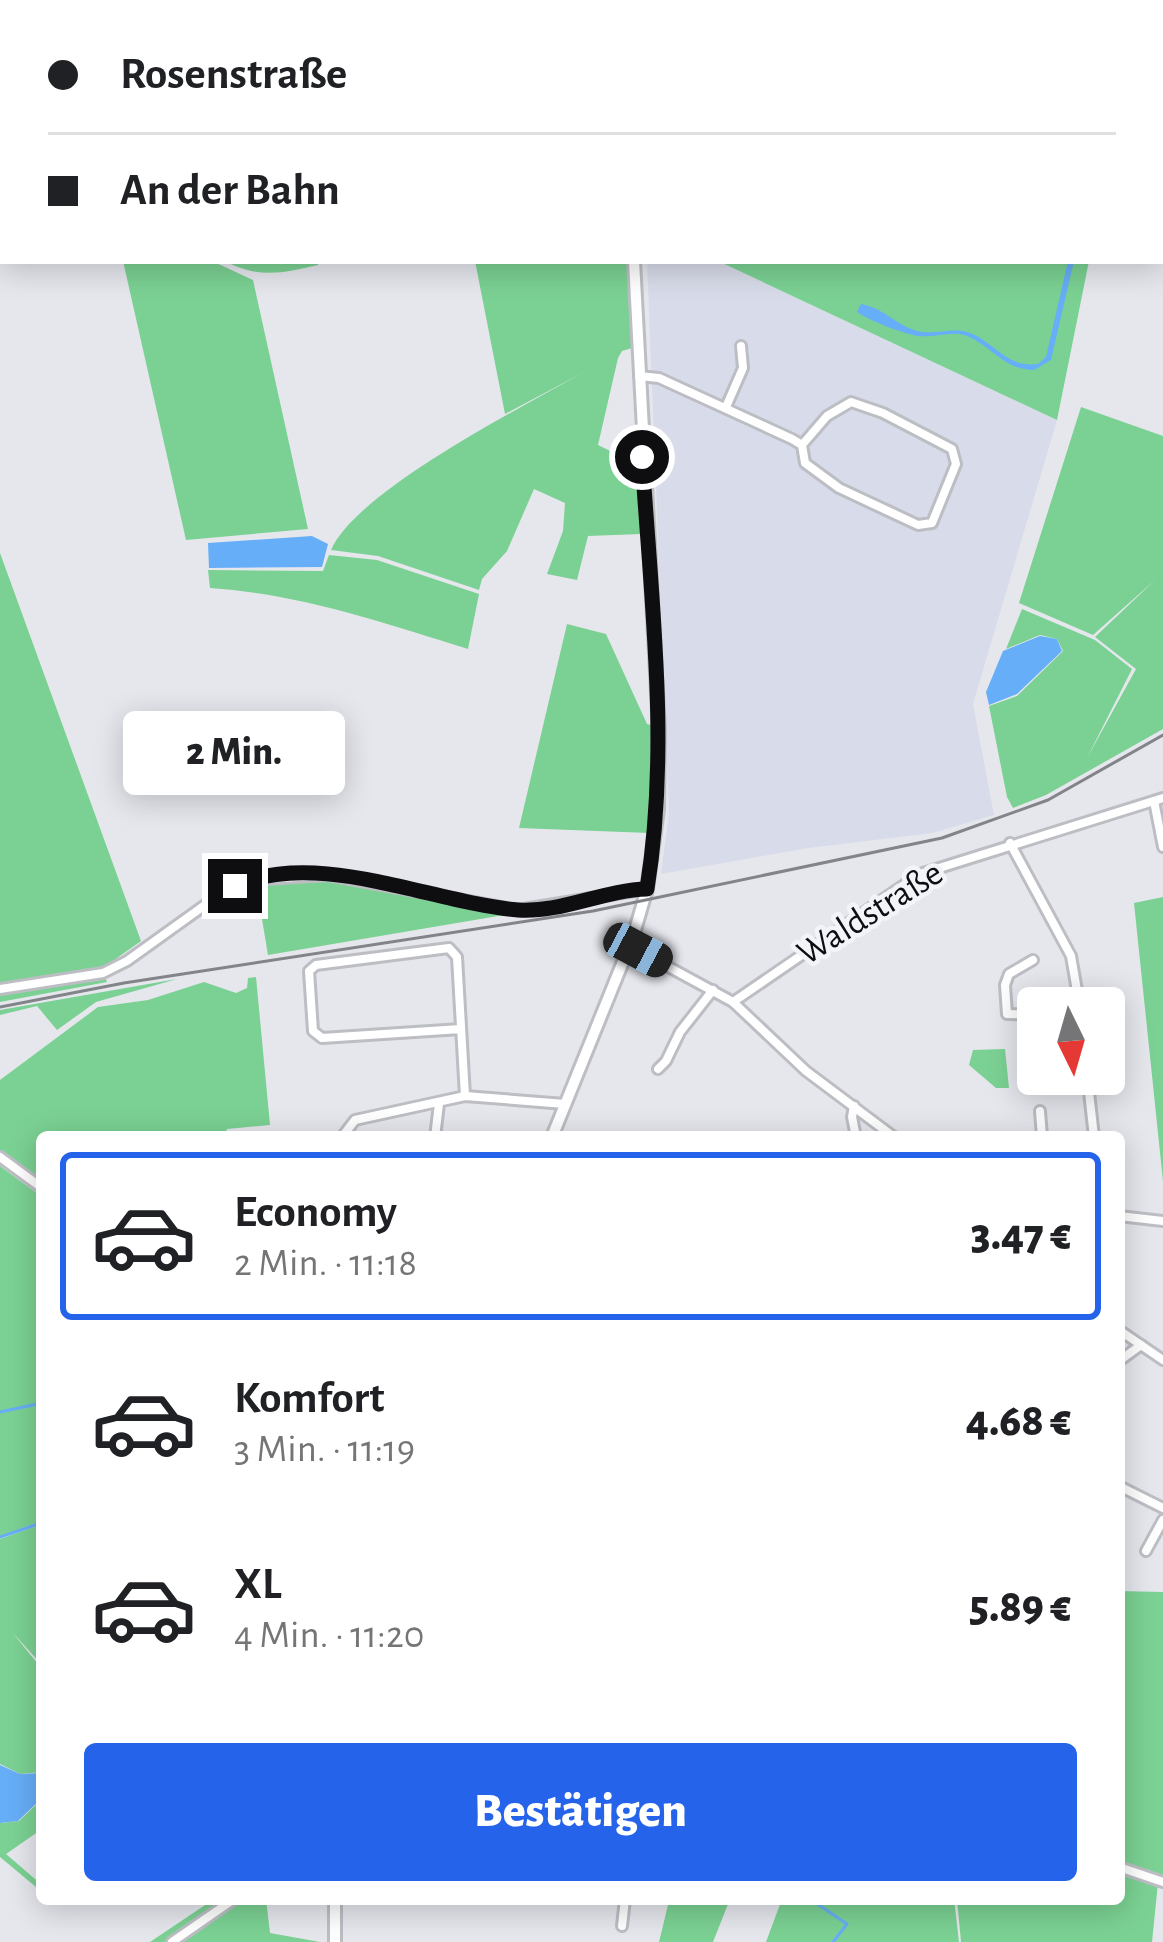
<!DOCTYPE html>
<html lang="de">
<head>
<meta charset="utf-8">
<style>
  :root { --surface:#fff; --page:#f6f6f6; --text:#202124; --muted:#757577; --line:#e0e0e0; --accent:#2563eb }
  body { margin:0; font-family:"Alegreya Sans",sans-serif; background:var(--page); color:var(--text); height:100vh; display:flex; flex-direction:column; font-size:45px; white-space:nowrap }
  * { box-sizing:border-box; margin:0 }
  p { font-size:39px; color:var(--muted) }
  .icon { flex:none; width:66px; height:66px; fill:none; stroke:currentColor; stroke-width:2; stroke-linecap:round; stroke-linejoin:round }
  .map { position:relative; flex:1; overflow:hidden }
  .panel { position:absolute; left:36px; top:1131px; width:1089px; height:774px; display:flex; flex-direction:column; background:var(--surface); border-radius:12px; box-shadow:0 6px 30px #0003 }
  .panel>* { flex:none }
  .hud { position:absolute; left:0px; top:0px; width:1164px; height:264px; box-shadow:0 6px 30px #0003; display:grid; align-content:center; height:264px; padding:0 48px; background:var(--surface) }
  .needle { width:78px; rotate:175deg }
  .buttons { position:absolute; left:1017px; top:987px; display:grid; gap:24px }
  .buttons a { display:grid; place-items:center; width:108px; height:108px; border-radius:12px; background:var(--surface); box-shadow:0 6px 30px #0003; font-size:60px }
  .end { position:absolute; width:54px; height:54px; margin:-27px; border:15px solid #0e0e11; background:#fff; box-shadow:0 0 0 6px #fff }
  .from { border-radius:50% }
  .bubble { position:absolute; height:84px; border-radius:12px; background:var(--surface); box-shadow:0 6px 30px #0003; font-size:39px; font-weight:800; line-height:84px; text-align:center }
  .car { position:absolute; width:36px; height:72px; margin:-36px -18px; border-radius:15px; box-shadow:0 0 9px 3px #0007; background:linear-gradient(#222 24%,#8ab4d8 0 40%,#222 0 76%,#8ab4d8 0 86%,#222 0) }
  .hud b { display:flex; align-items:center; gap:42px; height:114px; font-size:45px }
  .hud b+b { border-top:3px solid var(--line) }
  .hud i { width:30px; height:30px; background:var(--text) }
  ul { padding:21px 0 0; list-style:none }
  li { display:flex; align-items:center; gap:36px; height:168px; margin:0 24px 18px; padding:0 24px; border:6px solid transparent; border-radius:12px }
  li div { flex:1 }
  li b { display:block; font-size:45px }
  li em { font-style:normal; font-weight:800 }
  li.on { border-color:var(--accent) }
  li>.icon { width:108px; height:108px; stroke-width:1.5 }
  .cta { display:flex; gap:24px; margin-top:auto; padding:24px 48px }
  .cta a { flex:1; height:138px; border-radius:12px; background:var(--accent); color:#fff; font-size:48px; font-weight:800; line-height:138px; text-align:center }
  .map>svg:first-child { display:block }
</style>
</head>
<body>
<div class="map">
<svg width="1163" height="1942" viewBox="0 0 1163 1942">
  <rect width="100%" height="100%" fill="#e5e7ed"/>
  <polygon fill="#d8dbe9" points="647,261 718,261 1057,420 973,704 994,815 932,833 808,848 661,874 669,813"/>
  <g fill="#7bd193">
    <polygon points="254,0 486,0 494,3 252,3"/>
    <polygon points="0,12 3,15 0,223"/>
    <polygon points="123,261 212,261 253,280 308,529 186,540"/>
    <path d="M225 261H318V265C283 273 258 279 225 261Z"/>
    <path d="M475 261H629L632 348 622 351 618 358 598 445 637 464 641 534 588 536 577 580 547 574 563 531 565 503 534 489 507 551 482 579 479 590 378 556 331 550C356 491 526 405 586 371L505 414Z"/>
    <polygon points="718,261 1089,261 1057,420"/>
    <polygon points="1081,407 1163,436 1163,729 1046,795 1013,808 1007,797 989,706 1017,696 1063,651 1057,639 1040,635 1006,649 1022,609 1095,640 1132,669 1087,758 1136,669 1095,637 1155,580 1093,635 1019,603"/>
    <polygon points="0,553 141,941 103,968 0,987"/>
    <path d="M329 555 377 560 479 594 468 649C382 622 300 594 210 588L208 570 323 571Z"/>
    <polygon points="567,624 606,634 647,724 652,725 649,833 519,828"/>
    <polygon points="283,880 326,881 510,914 268,955 256,883"/>
    <polygon points="1163,897 1163,1181 1134,903"/>
    <polygon points="104,975 107,982 0,1002 0,991"/>
    <polygon points="256,977 270,1125 227,1129 224,1137 42,1137 42,1180 0,1150 0,1080 98,1007 148,1000 204,982 236,993 247,988 248,978"/>
    <polygon points="177,979 96,1002 57,1030 37,1006 0,1015 0,1010"/>
    <polygon points="1005,1049 1009,1088 996,1088 969,1065 973,1050"/>
    <polygon points="0,1166 42,1197 42,1521 0,1536"/>
    <polygon points="42,1524 42,1665 12,1632 42,1669 42,1772 20,1774 0,1764 0,1539"/>
    <polygon points="1119,1591 1163,1592 1163,1877 1119,1861"/>
    <polygon points="42,1799 42,1829 6,1854 42,1885 42,1892 0,1857 0,1823 19,1821"/>
    <polygon points="1119,1870 1158,1883 1152,1942 961,1942 957,1899 1119,1899"/>
    <polygon points="214,1899 230,1899 167,1942 150,1942"/>
    <polygon points="244,1899 266,1899 270,1933 320,1942 183,1942"/>
    <polygon points="660,1899 730,1899 713,1942 659,1942 668,1905"/>
    <polygon points="782,1899 809,1899 846,1924 831,1942 766,1942"/>
    <polygon points="812,1899 954,1899 959,1942 834,1942 848,1924"/>
  </g>
  <g fill="#66aef7">
    <path d="M1068 261H1074L1051 360 1034 370C1004 370 993 347 967 336 952 330 936 338 919 336 906 335 868 320 857 312L861 304C885 308 898 328 922 332 939 334 954 327 970 333 996 343 1006 368 1038 364L1046 357Z"/>
    <polygon points="312,536 328,544 322,567 209,568 208,543"/>
    <polygon points="1040,636 1057,639 1062,651 1017,694 989,705 986,692 1003,651"/>
    <polygon points="0,1765 20,1774 42,1773 42,1798 18,1821 0,1823"/>
  </g>
  <g fill="none" stroke-linecap="round" stroke-linejoin="round">
    <g stroke="#66aef7" stroke-width="3">
      <polyline points="0,1412 42,1403"/>
      <polyline points="0,1537 38,1524"/>
      <polyline points="810,1899 847,1924 833,1942"/>
    </g>
    <g stroke="#bcbec4" stroke-width="14">
      <g id="street">
        <polyline points="69,0 71,3"/>
        <polyline points="539,0 539,3"/>
        <polyline points="1066,0 1072,3"/>
        <polyline points="133,3 135,0"/>
        <polyline points="240,3 242,0"/>
        <polyline points="1161,48 1163,49"/>
        <polyline points="0,228 3,227"/>
        <polyline points="639,376 659,378 792,439 802,445 805,463 839,488 918,525 932,523 956,464 952,449 883,413 851,402 827,416 802,445"/>
        <polyline points="726,407 743,368 741,346"/>
        <polyline points="1154,801 1163,847"/>
        <polyline points="1010,843 1071,956 1080,1008"/>
        <polyline points="630,946 733,1002 806,1071 894,1137"/>
        <polyline points="1033,960 1009,974 1005,985 1007,1014 1038,1015"/>
        <polyline points="0,989 103,973 127,961 219,895 248,880 328,875 517,910 647,889"/>
        <polyline points="733,1002 920,874 1163,798"/>
        <polyline points="1032,1015 1036,1069"/>
        <polyline points="461,1029 322,1038 313,1031 309,971 316,965 449,948 457,957 465,1096"/>
        <polyline points="658,1069 666,1061 680,1032 713,990"/>
        <polyline points="1087,1074 1094,1137"/>
        <polyline points="854,1106 852,1117 856,1137"/>
        <polyline points="1040,1111 1042,1137"/>
        <polyline points="342,1137 355,1120 465,1096 565,1104"/>
        <polyline points="435,1137 439,1104"/>
        <polyline points="0,1157 42,1188"/>
        <polyline points="1119,1216 1163,1221"/>
        <polyline points="1119,1330 1163,1360"/>
        <polyline points="1119,1361 1141,1345"/>
        <polyline points="1119,1486 1163,1508"/>
        <polyline points="1146,1551 1163,1520"/>
        <polyline points="1119,1867 1163,1882"/>
        <polyline points="622,1926 625,1899"/>
        <polyline points="172,1942 234,1899"/>
      </g>
    </g>
    <g stroke="#bcbec4" stroke-width="16">
      <g id="secondary">
        <polyline points="621,0 621,3"/>
        <polyline points="552,1137 633,937 647,889 658,810 659,729 634,261"/>
        <polyline points="335,1899 335,1942"/>
      </g>
    </g>
    <use href="#street" stroke="#fff" stroke-width="8"/>
    <use href="#secondary" stroke="#fff" stroke-width="10"/>
    <polyline stroke="#838489" stroke-width="3" points="0,1007 124,983 593,911 942,838 1048,800 1163,735"/>
  </g>
  <g fill="none" stroke-linecap="round" stroke-linejoin="round">
    <path stroke="#0e0e11" stroke-width="15" d="M235 886C317 848 433 903 518 910 561 913 604 890 647 889 670 746 651 601 642 457"/>
  </g>
  <g text-anchor="middle" dominant-baseline="central" stroke-width="9" stroke-linejoin="round" paint-order="stroke">
    <g font-size="36" fill="#0e0e11" stroke="#f2f4fa">
      <text transform="translate(870 913) rotate(-32)">Waldstraße</text>
    </g>
  </g>
</svg>
<div class="buttons">
<a><svg class="needle" viewBox="-14 -14 28 28"><path d="M0-13l5 13h-10z" fill="#e53935"/><path d="M0 13l5-13h-10z" fill="#757577"/></svg></a>
</div>
<i class="end from" style="left:642px;top:457px"></i>
<i class="end" style="left:235px;top:886px"></i>
<div class="bubble" style="left:123px;top:711px;width:222px">2 Min.</div>
<i class="car" style="left:638px;top:950px;rotate:118deg"></i>
<div class="hud">
<b><i class="from"></i>Rosenstraße</b>
<b><i></i>An der Bahn</b>
</div>
<section class="panel">
<ul>
<li class="on"><svg class="icon" aria-label="car" viewBox="0 0 24 24"><path d="M5 17H2v-5l4-1 3-4h7l3 4 3 1v5h-3M9 17h6M6 11h13"/><circle cx="7" cy="17" r="2"/><circle cx="17" cy="17" r="2"/></svg><div><b>Economy</b><p>2 Min. · 11:18</p></div><em>3.47 €</em></li>
<li><svg class="icon" aria-label="car" viewBox="0 0 24 24"><path d="M5 17H2v-5l4-1 3-4h7l3 4 3 1v5h-3M9 17h6M6 11h13"/><circle cx="7" cy="17" r="2"/><circle cx="17" cy="17" r="2"/></svg><div><b>Komfort</b><p>3 Min. · 11:19</p></div><em>4.68 €</em></li>
<li><svg class="icon" aria-label="car" viewBox="0 0 24 24"><path d="M5 17H2v-5l4-1 3-4h7l3 4 3 1v5h-3M9 17h6M6 11h13"/><circle cx="7" cy="17" r="2"/><circle cx="17" cy="17" r="2"/></svg><div><b>XL</b><p>4 Min. · 11:20</p></div><em>5.89 €</em></li>
</ul>
<div class="cta"><a>Bestätigen</a></div>
</section>
</div>
</body>
</html>
